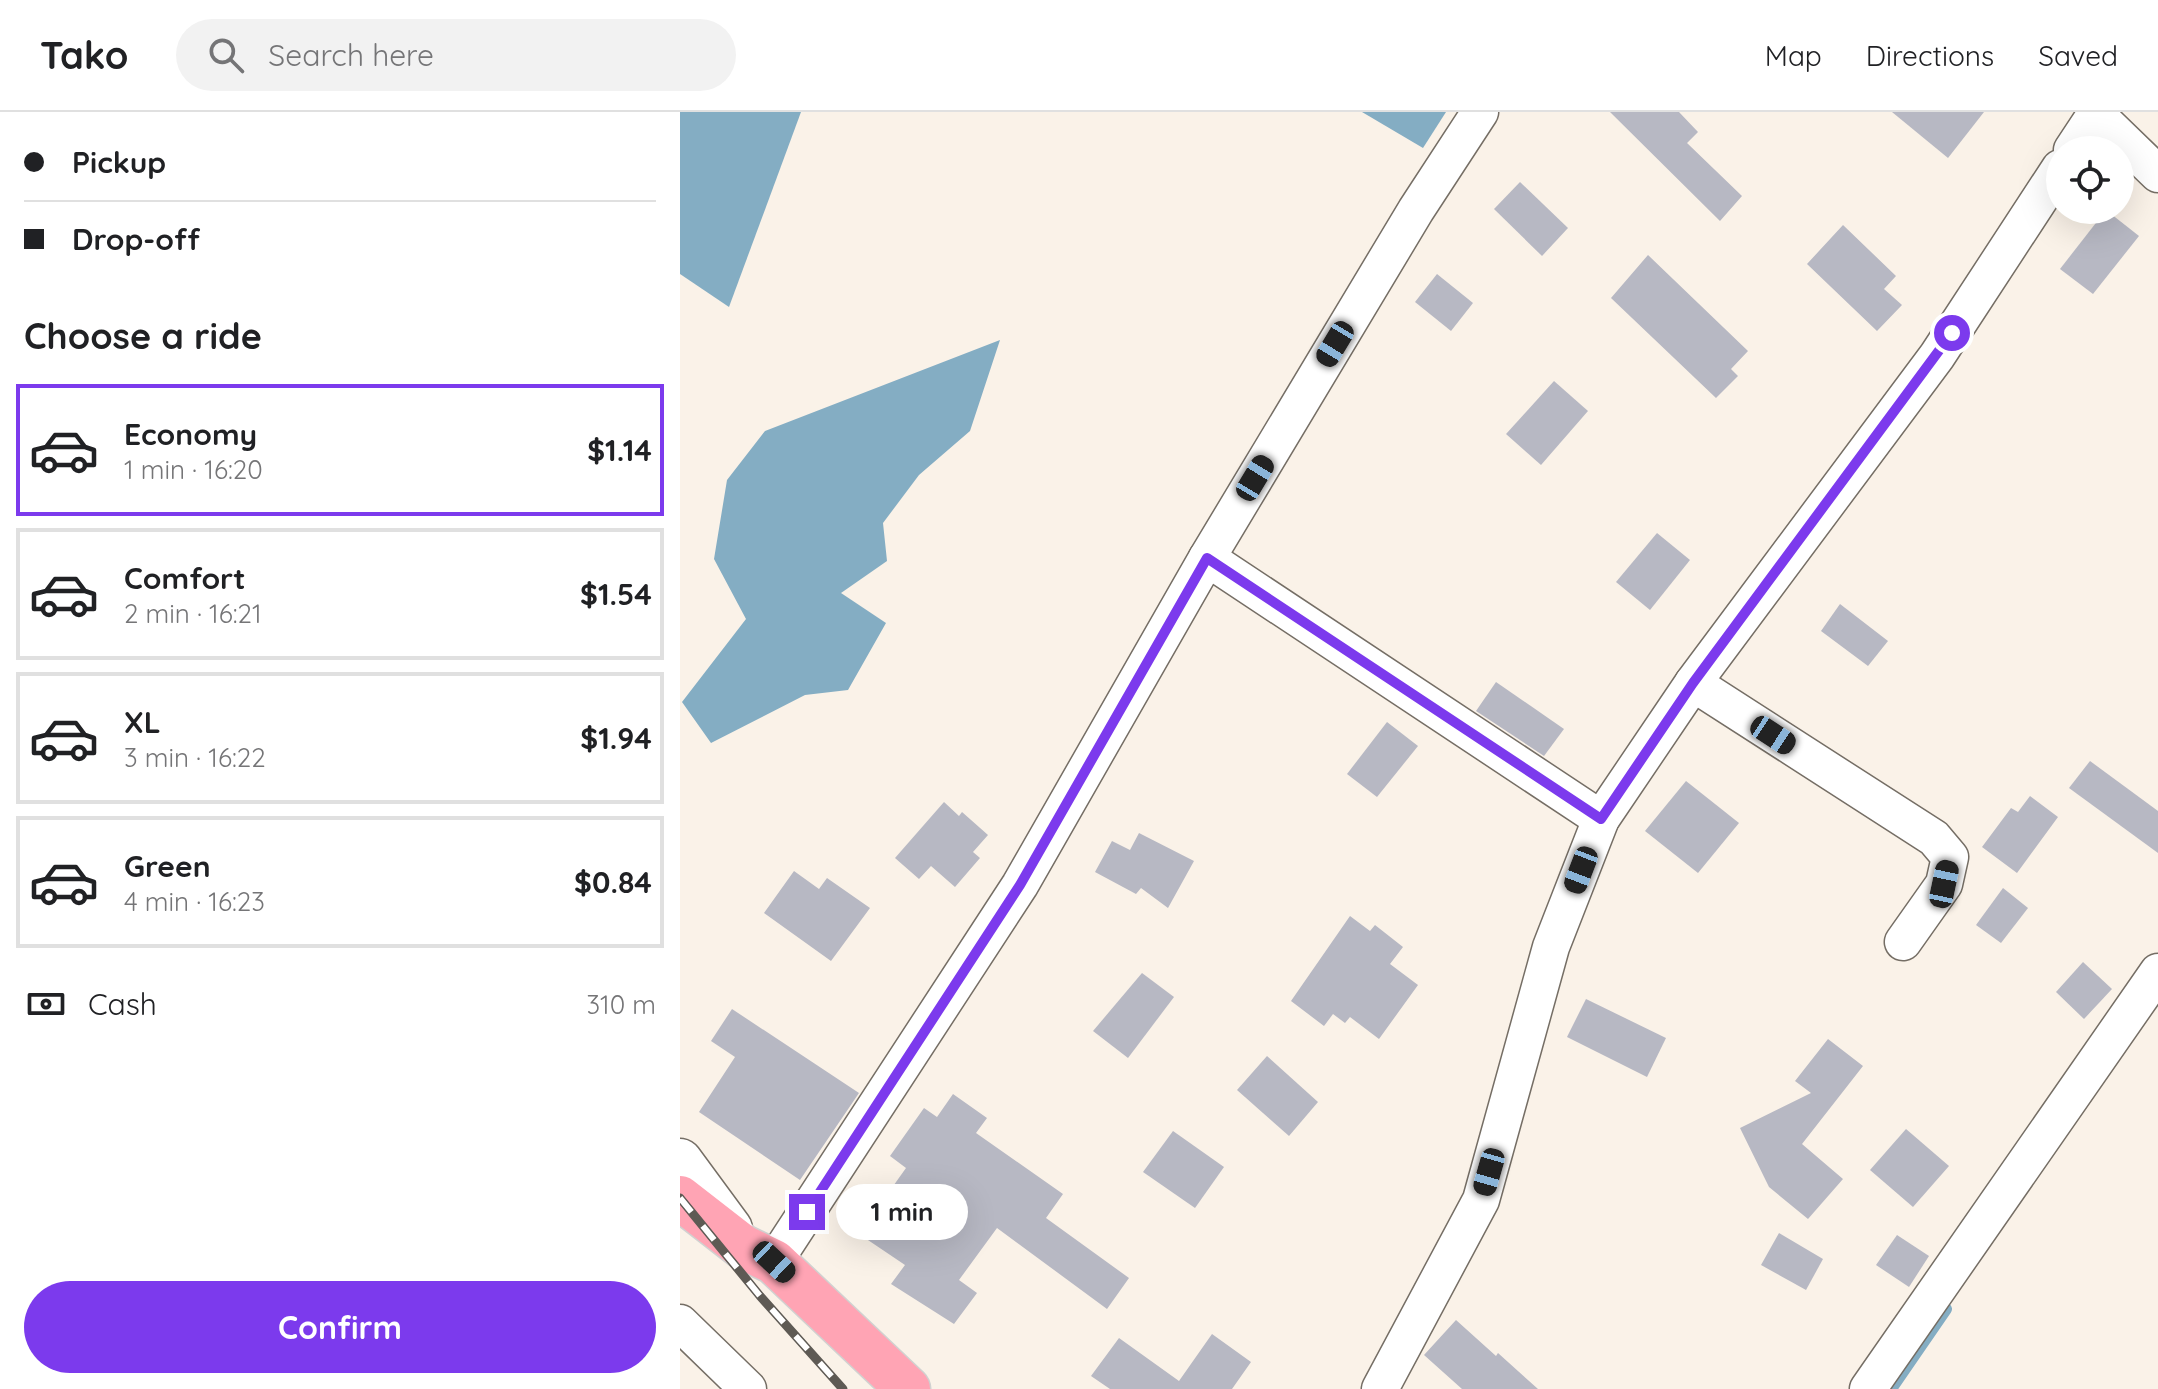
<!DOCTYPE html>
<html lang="en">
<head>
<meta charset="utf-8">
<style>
  :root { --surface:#fff; --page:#f2f2f2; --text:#202124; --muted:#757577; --line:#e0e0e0; --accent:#7c3aed }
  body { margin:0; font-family:Quicksand,sans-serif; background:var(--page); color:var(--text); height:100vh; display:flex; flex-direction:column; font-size:30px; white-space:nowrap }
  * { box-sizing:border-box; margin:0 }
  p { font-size:26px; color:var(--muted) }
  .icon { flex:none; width:44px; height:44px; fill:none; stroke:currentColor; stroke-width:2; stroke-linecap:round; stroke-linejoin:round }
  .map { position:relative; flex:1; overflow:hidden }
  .sheet { display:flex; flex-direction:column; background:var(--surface); width:680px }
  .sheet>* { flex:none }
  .hud { display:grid; align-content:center; height:176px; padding:0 24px; background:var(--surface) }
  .fabs { position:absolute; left:1366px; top:24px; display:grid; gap:16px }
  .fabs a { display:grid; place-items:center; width:88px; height:88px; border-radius:50%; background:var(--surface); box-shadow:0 8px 32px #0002; font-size:40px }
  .end { position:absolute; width:36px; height:36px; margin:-18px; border:10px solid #7c3aed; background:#fff; box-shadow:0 0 0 4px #fff }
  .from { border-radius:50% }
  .bubble { position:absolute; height:56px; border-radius:28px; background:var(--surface); box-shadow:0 8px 32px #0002; font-size:26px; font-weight:800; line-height:56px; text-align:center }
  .car { position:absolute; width:24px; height:48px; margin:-24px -12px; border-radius:10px; box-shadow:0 0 6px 2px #0007; background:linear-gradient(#222 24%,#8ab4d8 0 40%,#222 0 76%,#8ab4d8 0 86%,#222 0) }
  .hud b { display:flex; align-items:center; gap:28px; height:76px; font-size:30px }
  .hud b+b { border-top:2px solid var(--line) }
  .hud i { width:20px; height:20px; background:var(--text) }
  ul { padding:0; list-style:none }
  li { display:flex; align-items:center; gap:24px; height:132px; margin:0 16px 12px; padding:0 8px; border:4px solid var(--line); border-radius:0px }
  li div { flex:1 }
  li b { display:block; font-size:30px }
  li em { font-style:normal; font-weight:800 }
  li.selected { border-color:var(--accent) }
  li>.icon { width:72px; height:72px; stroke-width:1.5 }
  h2 { padding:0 24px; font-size:36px; line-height:96px }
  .pay { display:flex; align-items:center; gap:20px; height:88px; padding:0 24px; font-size:30px }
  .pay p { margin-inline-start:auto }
  .action { display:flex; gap:16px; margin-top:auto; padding:16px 24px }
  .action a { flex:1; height:92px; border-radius:48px; background:var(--accent); color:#fff; font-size:32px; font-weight:800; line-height:92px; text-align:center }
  header { display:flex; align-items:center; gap:48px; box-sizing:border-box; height:112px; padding:0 40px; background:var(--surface); border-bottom:2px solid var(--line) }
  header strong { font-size:38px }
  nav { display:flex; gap:44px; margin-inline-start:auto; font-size:28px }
  .search { width:560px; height:72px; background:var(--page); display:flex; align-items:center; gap:20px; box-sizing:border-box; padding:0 28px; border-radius:44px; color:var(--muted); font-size:30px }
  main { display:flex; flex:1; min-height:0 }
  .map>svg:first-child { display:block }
</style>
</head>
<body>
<header>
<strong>Tako</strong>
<div class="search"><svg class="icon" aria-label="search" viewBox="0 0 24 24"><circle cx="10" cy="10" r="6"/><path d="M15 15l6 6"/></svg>Search here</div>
<nav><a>Map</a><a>Directions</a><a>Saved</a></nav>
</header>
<main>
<section class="sheet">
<div class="hud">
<b><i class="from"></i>Pickup</b>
<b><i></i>Drop-off</b>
</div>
<h2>Choose a ride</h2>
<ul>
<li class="selected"><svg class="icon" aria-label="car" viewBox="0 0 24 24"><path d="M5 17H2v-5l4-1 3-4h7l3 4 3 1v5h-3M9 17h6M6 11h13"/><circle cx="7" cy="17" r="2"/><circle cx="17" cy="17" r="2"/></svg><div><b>Economy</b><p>1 min · 16:20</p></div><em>$1.14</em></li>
<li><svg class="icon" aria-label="car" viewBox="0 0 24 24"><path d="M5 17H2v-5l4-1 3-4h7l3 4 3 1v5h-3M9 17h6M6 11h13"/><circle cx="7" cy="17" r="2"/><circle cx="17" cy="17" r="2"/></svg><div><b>Comfort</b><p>2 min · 16:21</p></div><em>$1.54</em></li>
<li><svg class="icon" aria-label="car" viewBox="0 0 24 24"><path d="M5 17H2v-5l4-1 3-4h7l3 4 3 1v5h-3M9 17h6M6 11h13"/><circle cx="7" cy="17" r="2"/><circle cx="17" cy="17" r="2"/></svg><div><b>XL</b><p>3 min · 16:22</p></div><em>$1.94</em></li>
<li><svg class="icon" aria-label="car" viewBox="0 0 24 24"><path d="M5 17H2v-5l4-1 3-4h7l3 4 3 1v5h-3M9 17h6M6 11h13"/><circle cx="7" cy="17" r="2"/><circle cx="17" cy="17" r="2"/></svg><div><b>Green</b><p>4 min · 16:23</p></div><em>$0.84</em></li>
</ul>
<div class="pay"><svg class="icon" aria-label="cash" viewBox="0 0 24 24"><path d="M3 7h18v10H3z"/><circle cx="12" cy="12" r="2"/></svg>Cash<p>310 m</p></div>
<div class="action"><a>Confirm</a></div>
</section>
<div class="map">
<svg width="1478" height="1277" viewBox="0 0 1478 1277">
  <rect width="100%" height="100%" fill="#faf2e8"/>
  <g fill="#84adc3">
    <polygon points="0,0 121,0 49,195 0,162"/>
    <polygon points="682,0 766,0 743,36"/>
    <polygon points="320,228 290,319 239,363 203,411 207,449 161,481 206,511 168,578 125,583 31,631 2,590 66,507 34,447 47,368 85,319"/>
  </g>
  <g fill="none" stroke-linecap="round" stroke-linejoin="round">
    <polyline stroke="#84adc3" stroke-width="12" points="1211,1277 1266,1197"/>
  </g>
  <g fill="#b7b8c3">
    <polygon points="930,0 999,0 1018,20 1007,31 1062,84 1040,109"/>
    <polygon points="1212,0 1304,0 1268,46"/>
    <polygon points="840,70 888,116 862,144 814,97"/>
    <polygon points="1426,98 1459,124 1413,182 1380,157"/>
    <polygon points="1163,113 1216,164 1204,177 1222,193 1197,219 1127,152"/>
    <polygon points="968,143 1068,239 1051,257 1058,264 1036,286 931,186"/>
    <polygon points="757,162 793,191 771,219 735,190"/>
    <polygon points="874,269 908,299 861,353 826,322"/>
    <polygon points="977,421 1010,448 970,498 936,470"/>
    <polygon points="1160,492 1208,529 1188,554 1141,519"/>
    <polygon points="816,570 884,617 864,644 796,599"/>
    <polygon points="707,610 738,634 697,685 667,662"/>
    <polygon points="1410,649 1478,699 1478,741 1389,676"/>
    <polygon points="1006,669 1059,711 1018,761 965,719"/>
    <polygon points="1350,684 1378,705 1337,761 1302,735 1331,696 1338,700"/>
    <polygon points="264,690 279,704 282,700 308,723 293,740 300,746 275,775 251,754 239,767 215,746"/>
    <polygon points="459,721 514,749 488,796 461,776 456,782 415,760 432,729 450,738"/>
    <polygon points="114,759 139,777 147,766 190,796 151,849 84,801"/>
    <polygon points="1323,776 1348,796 1321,831 1296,813"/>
    <polygon points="670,804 690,819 695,813 723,835 710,852 738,873 699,927 670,905 665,911 653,902 644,914 611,889"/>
    <polygon points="1403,850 1432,877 1404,907 1376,880"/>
    <polygon points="462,861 494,885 448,946 413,919"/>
    <polygon points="906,887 986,926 967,965 887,925"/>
    <polygon points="52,897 179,981 120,1068 19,1000 55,945 31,929"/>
    <polygon points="1148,927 1183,954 1122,1032 1163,1067 1128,1107 1089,1075 1060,1016 1131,981 1115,969"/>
    <polygon points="587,944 638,990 609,1024 557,978"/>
    <polygon points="273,982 307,1006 296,1021 383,1082 366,1106 449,1166 427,1197 317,1116 279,1168 297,1181 274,1212 211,1172 225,1153 179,1122 226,1056 210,1044 244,996 257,1005"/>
    <polygon points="1226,1017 1269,1054 1233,1095 1190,1058"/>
    <polygon points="493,1019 544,1055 515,1096 463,1060"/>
    <polygon points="1099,1121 1143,1147 1126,1178 1081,1153"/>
    <polygon points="1217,1123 1249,1144 1229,1175 1196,1153"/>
    <polygon points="776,1208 816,1244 818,1241 858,1277 782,1277 744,1243"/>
    <polygon points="532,1222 571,1250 552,1277 430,1277 411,1264 439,1226 499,1269"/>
  </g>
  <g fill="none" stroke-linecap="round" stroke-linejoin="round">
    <g stroke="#756e65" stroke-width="39">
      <g id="minor">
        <polyline points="1414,0 1478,62"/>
        <polyline points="1392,38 1417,0"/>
        <polyline points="527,446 921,707"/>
        <polyline points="1013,571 1254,726 1270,745 1264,772 1223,830"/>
        <polyline points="94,1150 340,773 527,446 736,98 800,0"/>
        <polyline points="0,1211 68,1277"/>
        <polyline points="700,1277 801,1088 871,835 921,707 1013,571 1257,244 1380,56"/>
        <polyline points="1188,1277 1478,860"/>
      </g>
    </g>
    <g stroke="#756e65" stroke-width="47">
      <polyline id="tertiary" points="0,1049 50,1117"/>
    </g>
    <g stroke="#d1d1d0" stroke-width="47">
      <polyline id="trunk" points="0,1086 63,1135 94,1150 228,1277"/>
    </g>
    <use href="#minor" stroke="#fff" stroke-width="36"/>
    <use href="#tertiary" stroke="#fff" stroke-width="44"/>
    <use href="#trunk" stroke="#ffa4b4" stroke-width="44"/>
    <g stroke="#5e5a54" stroke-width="9">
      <polyline id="rail" points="0,1086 80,1184 163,1277"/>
    </g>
    <use href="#rail" stroke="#fff" stroke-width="6" stroke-dasharray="18" stroke-linecap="butt"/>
  </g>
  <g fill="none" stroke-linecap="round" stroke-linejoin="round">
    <polyline stroke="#7c3aed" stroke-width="10" points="127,1100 340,773 527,446 921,707 1013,571 1272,221"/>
  </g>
</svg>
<div class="fabs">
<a><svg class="icon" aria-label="locate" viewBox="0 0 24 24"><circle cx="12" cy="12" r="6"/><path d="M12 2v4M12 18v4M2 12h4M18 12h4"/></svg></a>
</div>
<i class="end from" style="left:1272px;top:221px"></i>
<i class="end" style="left:127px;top:1100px"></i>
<div class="bubble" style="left:156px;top:1072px;width:132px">1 min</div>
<i class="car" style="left:655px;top:232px;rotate:211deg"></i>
<i class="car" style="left:575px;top:366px;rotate:31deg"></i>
<i class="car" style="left:1093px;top:623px;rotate:123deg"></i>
<i class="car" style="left:901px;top:758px;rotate:201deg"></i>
<i class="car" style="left:1264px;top:772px;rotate:12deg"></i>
<i class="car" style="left:809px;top:1060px;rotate:196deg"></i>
<i class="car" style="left:94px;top:1150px;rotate:133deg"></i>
</div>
</main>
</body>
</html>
